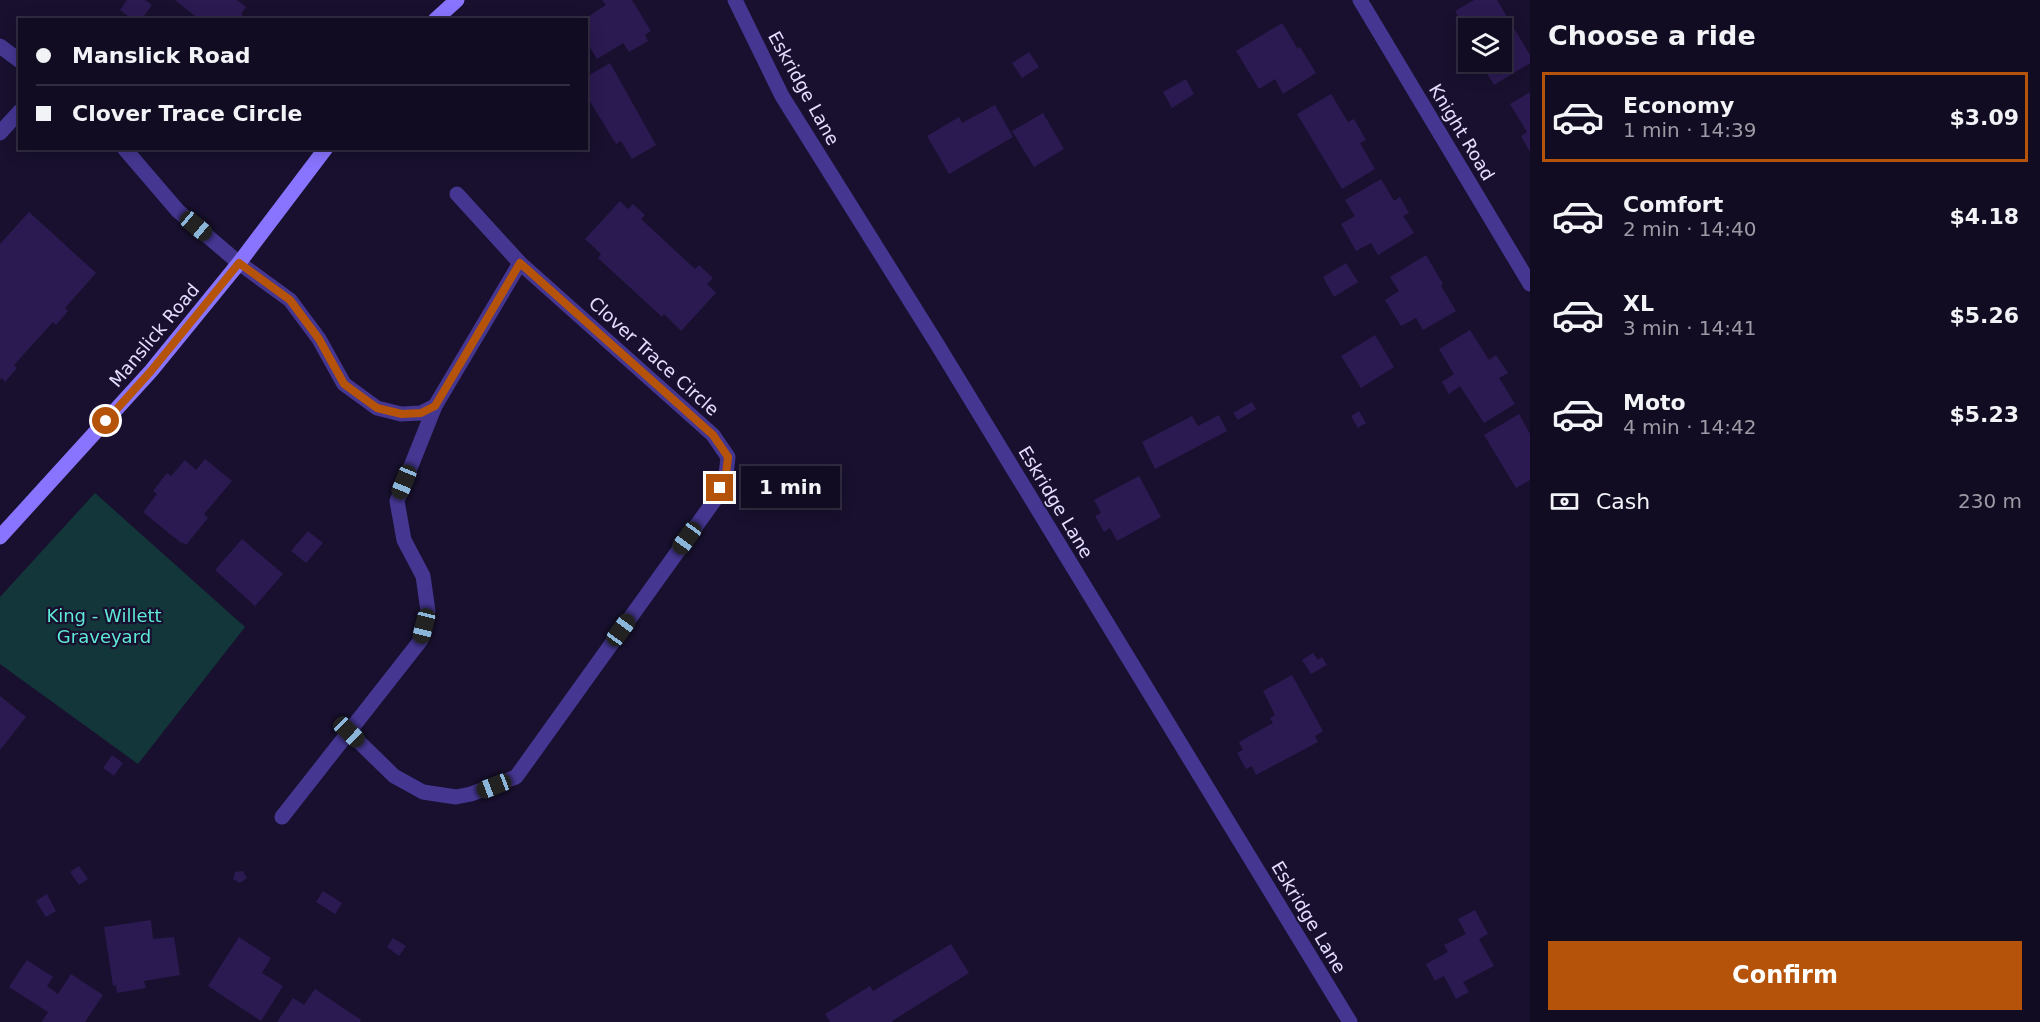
<!DOCTYPE html>
<html lang="en">
<head>
<meta charset="utf-8">
<style>
  :root { --surface:#120c22; --page:#1b152a; --text:#f1f3f6; --muted:#9c9ba5; --line:#312c40; --accent:#b45309 }
  body { margin:0; font-family:"DejaVu Sans",sans-serif; background:var(--page); color:var(--text); height:100vh; display:flex; flex-direction:column; font-size:22px; white-space:nowrap }
  * { box-sizing:border-box; margin:0 }
  p { font-size:20px; color:var(--muted) }
  .icon { flex:none; width:33px; height:33px; fill:none; stroke:currentColor; stroke-width:2; stroke-linecap:round; stroke-linejoin:round }
  .map { position:relative; flex:1; overflow:hidden }
  .panel { display:flex; flex-direction:column; background:var(--surface); width:510px }
  .panel>* { flex:none }
  .hud { position:absolute; left:18px; top:18px; width:570px; height:132px; border-radius:0px; box-shadow:0 3px 15px #0003,0 0 0 2px var(--line); display:grid; align-content:center; height:132px; padding:0 18px; background:var(--surface) }
  .buttons { position:absolute; left:1458px; top:18px; display:grid; gap:12px }
  .buttons a { display:grid; place-items:center; width:54px; height:54px; border-radius:0px; background:var(--surface); box-shadow:0 3px 15px #0003,0 0 0 2px var(--line); font-size:30px }
  .end { position:absolute; width:27px; height:27px; margin:-14px; border:8px solid #b45309; background:#fff; box-shadow:0 0 0 3px #fff }
  .from { border-radius:50% }
  .bubble { position:absolute; height:42px; border-radius:0px; background:var(--surface); box-shadow:0 3px 15px #0003,0 0 0 2px var(--line); font-size:20px; font-weight:800; line-height:42px; text-align:center }
  .car { position:absolute; width:18px; height:36px; margin:-18px -9px; border-radius:8px; box-shadow:0 0 4px 2px #0007; background:linear-gradient(#222 24%,#8ab4d8 0 40%,#222 0 76%,#8ab4d8 0 86%,#222 0) }
  .hud b { display:flex; align-items:center; gap:21px; height:57px; font-size:22px }
  .hud b+b { border-top:2px solid var(--line) }
  .hud i { width:15px; height:15px; background:var(--text) }
  ul { padding:0; list-style:none }
  li { display:flex; align-items:center; gap:18px; height:90px; margin:0 12px 9px; padding:0 6px; border:3px solid transparent; border-radius:0px }
  li div { flex:1 }
  li b { display:block; font-size:22px }
  li em { font-style:normal; font-weight:800 }
  li.on { border-color:var(--accent) }
  li>.icon { width:54px; height:54px; stroke-width:1.5 }
  h2 { padding:0 18px; font-size:27px; line-height:72px }
  .pay { display:flex; align-items:center; gap:15px; height:66px; padding:0 18px; font-size:22px }
  .pay p { margin-inline-start:auto }
  .primary-button { display:flex; gap:12px; margin-top:auto; padding:12px 18px }
  .primary-button a { flex:1; height:69px; border-radius:0px; background:var(--accent); color:#fff; font-size:24px; font-weight:800; line-height:69px; text-align:center }
  main { display:flex; flex:1; min-height:0 }
  .map>svg:first-child { display:block }
</style>
</head>
<body>
<main>
<div class="map">
<svg width="1530" height="1022" viewBox="0 0 1530 1022">
  <rect width="100%" height="100%" fill="#18102e"/>
  <polygon fill="#123639" points="95,493 245,627 138,764 0,664 0,597"/>
  <g fill="#2b1a51">
    <polygon points="127,0 145,0 152,5 141,20 133,20 120,10"/>
    <polygon points="175,0 237,0 246,7 241,14 248,20 200,20"/>
    <polygon points="602,0 632,0 651,31 645,35 648,41 629,52 623,43 597,59 586,41 586,20 583,20 606,5"/>
    <polygon points="1474,0 1497,0 1530,55 1530,63 1494,85 1480,62 1502,62 1502,28 1468,28 1468,34 1455,11"/>
    <polygon points="1282,23 1298,49 1300,47 1316,73 1283,94 1275,79 1259,89 1236,51"/>
    <polygon points="1029,52 1039,67 1022,78 1012,63"/>
    <polygon points="610,63 656,145 632,159 621,141 616,144 586,95 586,77"/>
    <polygon points="1186,79 1194,94 1172,108 1163,92"/>
    <polygon points="1530,92 1530,152 1521,136 1527,132 1510,104"/>
    <polygon points="1331,94 1348,122 1354,119 1366,140 1360,143 1375,169 1342,189 1297,114"/>
    <polygon points="995,105 1013,137 949,174 927,136 959,117 962,123"/>
    <polygon points="1043,113 1064,149 1034,167 1012,131"/>
    <polygon points="1381,179 1394,201 1400,197 1409,213 1403,216 1414,233 1378,255 1371,243 1356,251 1341,224 1355,216 1345,200"/>
    <polygon points="620,201 628,209 633,204 645,215 641,219 695,269 699,265 713,278 707,284 716,293 681,331 664,314 662,317 598,258 601,254 585,239"/>
    <polygon points="29,212 96,273 65,308 68,311 56,325 53,322 14,365 17,368 5,382 2,378 0,380 0,244"/>
    <polygon points="1426,255 1443,284 1441,286 1456,311 1423,330 1416,318 1401,326 1385,300 1399,291 1390,277"/>
    <polygon points="1346,263 1358,282 1334,297 1323,277"/>
    <polygon points="1470,330 1489,360 1496,355 1508,373 1499,378 1515,404 1484,423 1460,386 1449,394 1442,382 1454,374 1439,349"/>
    <polygon points="1375,335 1394,367 1361,388 1341,356"/>
    <polygon points="1252,402 1256,409 1238,420 1233,413"/>
    <polygon points="1359,411 1366,423 1358,428 1351,416"/>
    <polygon points="1519,414 1530,434 1530,480 1516,488 1484,435"/>
    <polygon points="1219,415 1227,431 1155,469 1142,442 1192,416 1198,426"/>
    <polygon points="205,459 232,481 204,514 208,518 186,545 182,542 181,543 143,512 157,494 153,491 167,473 171,476 185,460 196,470"/>
    <polygon points="1139,476 1161,517 1117,541 1110,528 1104,532 1095,516 1101,513 1094,500"/>
    <polygon points="308,531 323,543 306,563 291,551"/>
    <polygon points="242,539 283,574 255,606 215,570"/>
    <polygon points="1313,653 1318,660 1322,657 1327,665 1311,674 1302,660"/>
    <polygon points="1292,675 1323,731 1315,736 1318,742 1256,775 1252,766 1246,769 1237,753 1243,750 1239,742 1273,723 1270,718 1275,715 1263,691"/>
    <polygon points="0,696 26,717 0,750"/>
    <polygon points="112,755 123,763 114,776 103,768"/>
    <polygon points="79,866 88,879 79,885 70,872"/>
    <polygon points="243,871 247,878 240,883 233,879 235,872"/>
    <polygon points="323,891 342,903 335,914 316,902"/>
    <polygon points="47,894 56,911 46,917 36,901"/>
    <polygon points="1475,910 1488,934 1479,939 1494,966 1463,982 1469,992 1456,999 1444,976 1435,981 1426,964 1448,952 1444,945 1466,934 1458,919"/>
    <polygon points="151,920 153,939 174,937 180,975 144,981 146,988 117,993 116,985 113,986 104,927"/>
    <polygon points="239,937 271,958 262,973 283,986 261,1021 208,986"/>
    <polygon points="393,938 406,946 399,956 387,947"/>
    <polygon points="951,944 969,973 892,1021 893,1022 830,1022 825,1014 870,986 873,991"/>
    <polygon points="27,960 53,977 47,986 58,994 71,974 103,995 85,1022 42,1022 48,1012 9,987"/>
    <polygon points="315,989 361,1020 360,1022 277,1022 293,998 304,1005"/>
  </g>
  <g fill="none" stroke-linecap="round" stroke-linejoin="round">
    <g stroke="#453791" stroke-width="15">
      <polyline points="0,46 20,61"/>
      <polyline points="0,133 20,111"/>
      <polyline points="124,148 178,211 239,263"/>
    </g>
    <g stroke="#453791" stroke-width="15">
      <polyline points="735,0 782,96 937,344 1350,1022"/>
      <polyline points="1360,0 1530,284"/>
      <polyline points="239,263 290,300 319,339 344,384 377,408 401,414 421,413 435,406"/>
      <polyline points="349,732 394,776 423,792 456,797 471,794 516,777 714,501 726,475 728,457 713,435 520,263 457,194"/>
      <polyline points="282,817 421,640 428,611 423,576 404,540 397,501 435,406 520,263"/>
    </g>
    <g stroke="#8874ff" stroke-width="15">
      <polyline points="435,20 457,0"/>
      <polyline points="0,537 151,371 239,263 326,148"/>
    </g>
  </g>
  <g fill="none" stroke-linecap="round" stroke-linejoin="round">
    <polyline stroke="#b45309" stroke-width="8" points="106,421 151,371 239,263 290,300 319,339 344,384 377,408 402,414 421,413 435,406 520,263 713,435 728,457 726,475 720,488"/>
  </g>
  <g text-anchor="middle" dominant-baseline="central" stroke-width="4.5" stroke-linejoin="round" paint-order="stroke">
    <g font-size="18" fill="#e5ddff" stroke="#18102e">
      <text transform="translate(804 88) rotate(61)">Eskridge Lane</text>
      <text transform="translate(1462 132) rotate(59)">Knight Road</text>
      <text transform="translate(154 335) rotate(-50)">Manslick Road</text>
      <text transform="translate(654 356) rotate(42)">Clover Trace Circle</text>
      <text transform="translate(1056 502) rotate(59)">Eskridge Lane</text>
      <text transform="translate(1309 917) rotate(59)">Eskridge Lane</text>
    </g>
    <g font-size="18" fill="#5eead7" stroke="#18102e">
      <text x="104" y="615">King - Willett<tspan x="104" dy="21">Graveyard</tspan></text>
    </g>
  </g>
</svg>
<div class="buttons">
<a><svg class="icon" aria-label="layers" viewBox="0 0 24 24"><path d="M12 4l9 5-9 5-9-5zM3 14l9 5 9-5"/></svg></a>
</div>
<i class="end from" style="left:106px;top:421px"></i>
<i class="end" style="left:720px;top:488px"></i>
<div class="bubble" style="left:741px;top:466px;width:99px">1 min</div>
<i class="car" style="left:196px;top:226px;rotate:130deg"></i>
<i class="car" style="left:404px;top:482px;rotate:202deg"></i>
<i class="car" style="left:687px;top:538px;rotate:216deg"></i>
<i class="car" style="left:424px;top:626px;rotate:194deg"></i>
<i class="car" style="left:621px;top:630px;rotate:36deg"></i>
<i class="car" style="left:349px;top:732px;rotate:134deg"></i>
<i class="car" style="left:494px;top:786px;rotate:249deg"></i>
<div class="hud">
<b><i class="from"></i>Manslick Road</b>
<b><i></i>Clover Trace Circle</b>
</div>
</div>
<section class="panel">
<h2>Choose a ride</h2>
<ul>
<li class="on"><svg class="icon" aria-label="car" viewBox="0 0 24 24"><path d="M5 17H2v-5l4-1 3-4h7l3 4 3 1v5h-3M9 17h6M6 11h13"/><circle cx="7" cy="17" r="2"/><circle cx="17" cy="17" r="2"/></svg><div><b>Economy</b><p>1 min · 14:39</p></div><em>$3.09</em></li>
<li><svg class="icon" aria-label="car" viewBox="0 0 24 24"><path d="M5 17H2v-5l4-1 3-4h7l3 4 3 1v5h-3M9 17h6M6 11h13"/><circle cx="7" cy="17" r="2"/><circle cx="17" cy="17" r="2"/></svg><div><b>Comfort</b><p>2 min · 14:40</p></div><em>$4.18</em></li>
<li><svg class="icon" aria-label="car" viewBox="0 0 24 24"><path d="M5 17H2v-5l4-1 3-4h7l3 4 3 1v5h-3M9 17h6M6 11h13"/><circle cx="7" cy="17" r="2"/><circle cx="17" cy="17" r="2"/></svg><div><b>XL</b><p>3 min · 14:41</p></div><em>$5.26</em></li>
<li><svg class="icon" aria-label="car" viewBox="0 0 24 24"><path d="M5 17H2v-5l4-1 3-4h7l3 4 3 1v5h-3M9 17h6M6 11h13"/><circle cx="7" cy="17" r="2"/><circle cx="17" cy="17" r="2"/></svg><div><b>Moto</b><p>4 min · 14:42</p></div><em>$5.23</em></li>
</ul>
<div class="pay"><svg class="icon" aria-label="cash" viewBox="0 0 24 24"><path d="M3 7h18v10H3z"/><circle cx="12" cy="12" r="2"/></svg>Cash<p>230 m</p></div>
<div class="primary-button"><a>Confirm</a></div>
</section>
</main>
</body>
</html>
